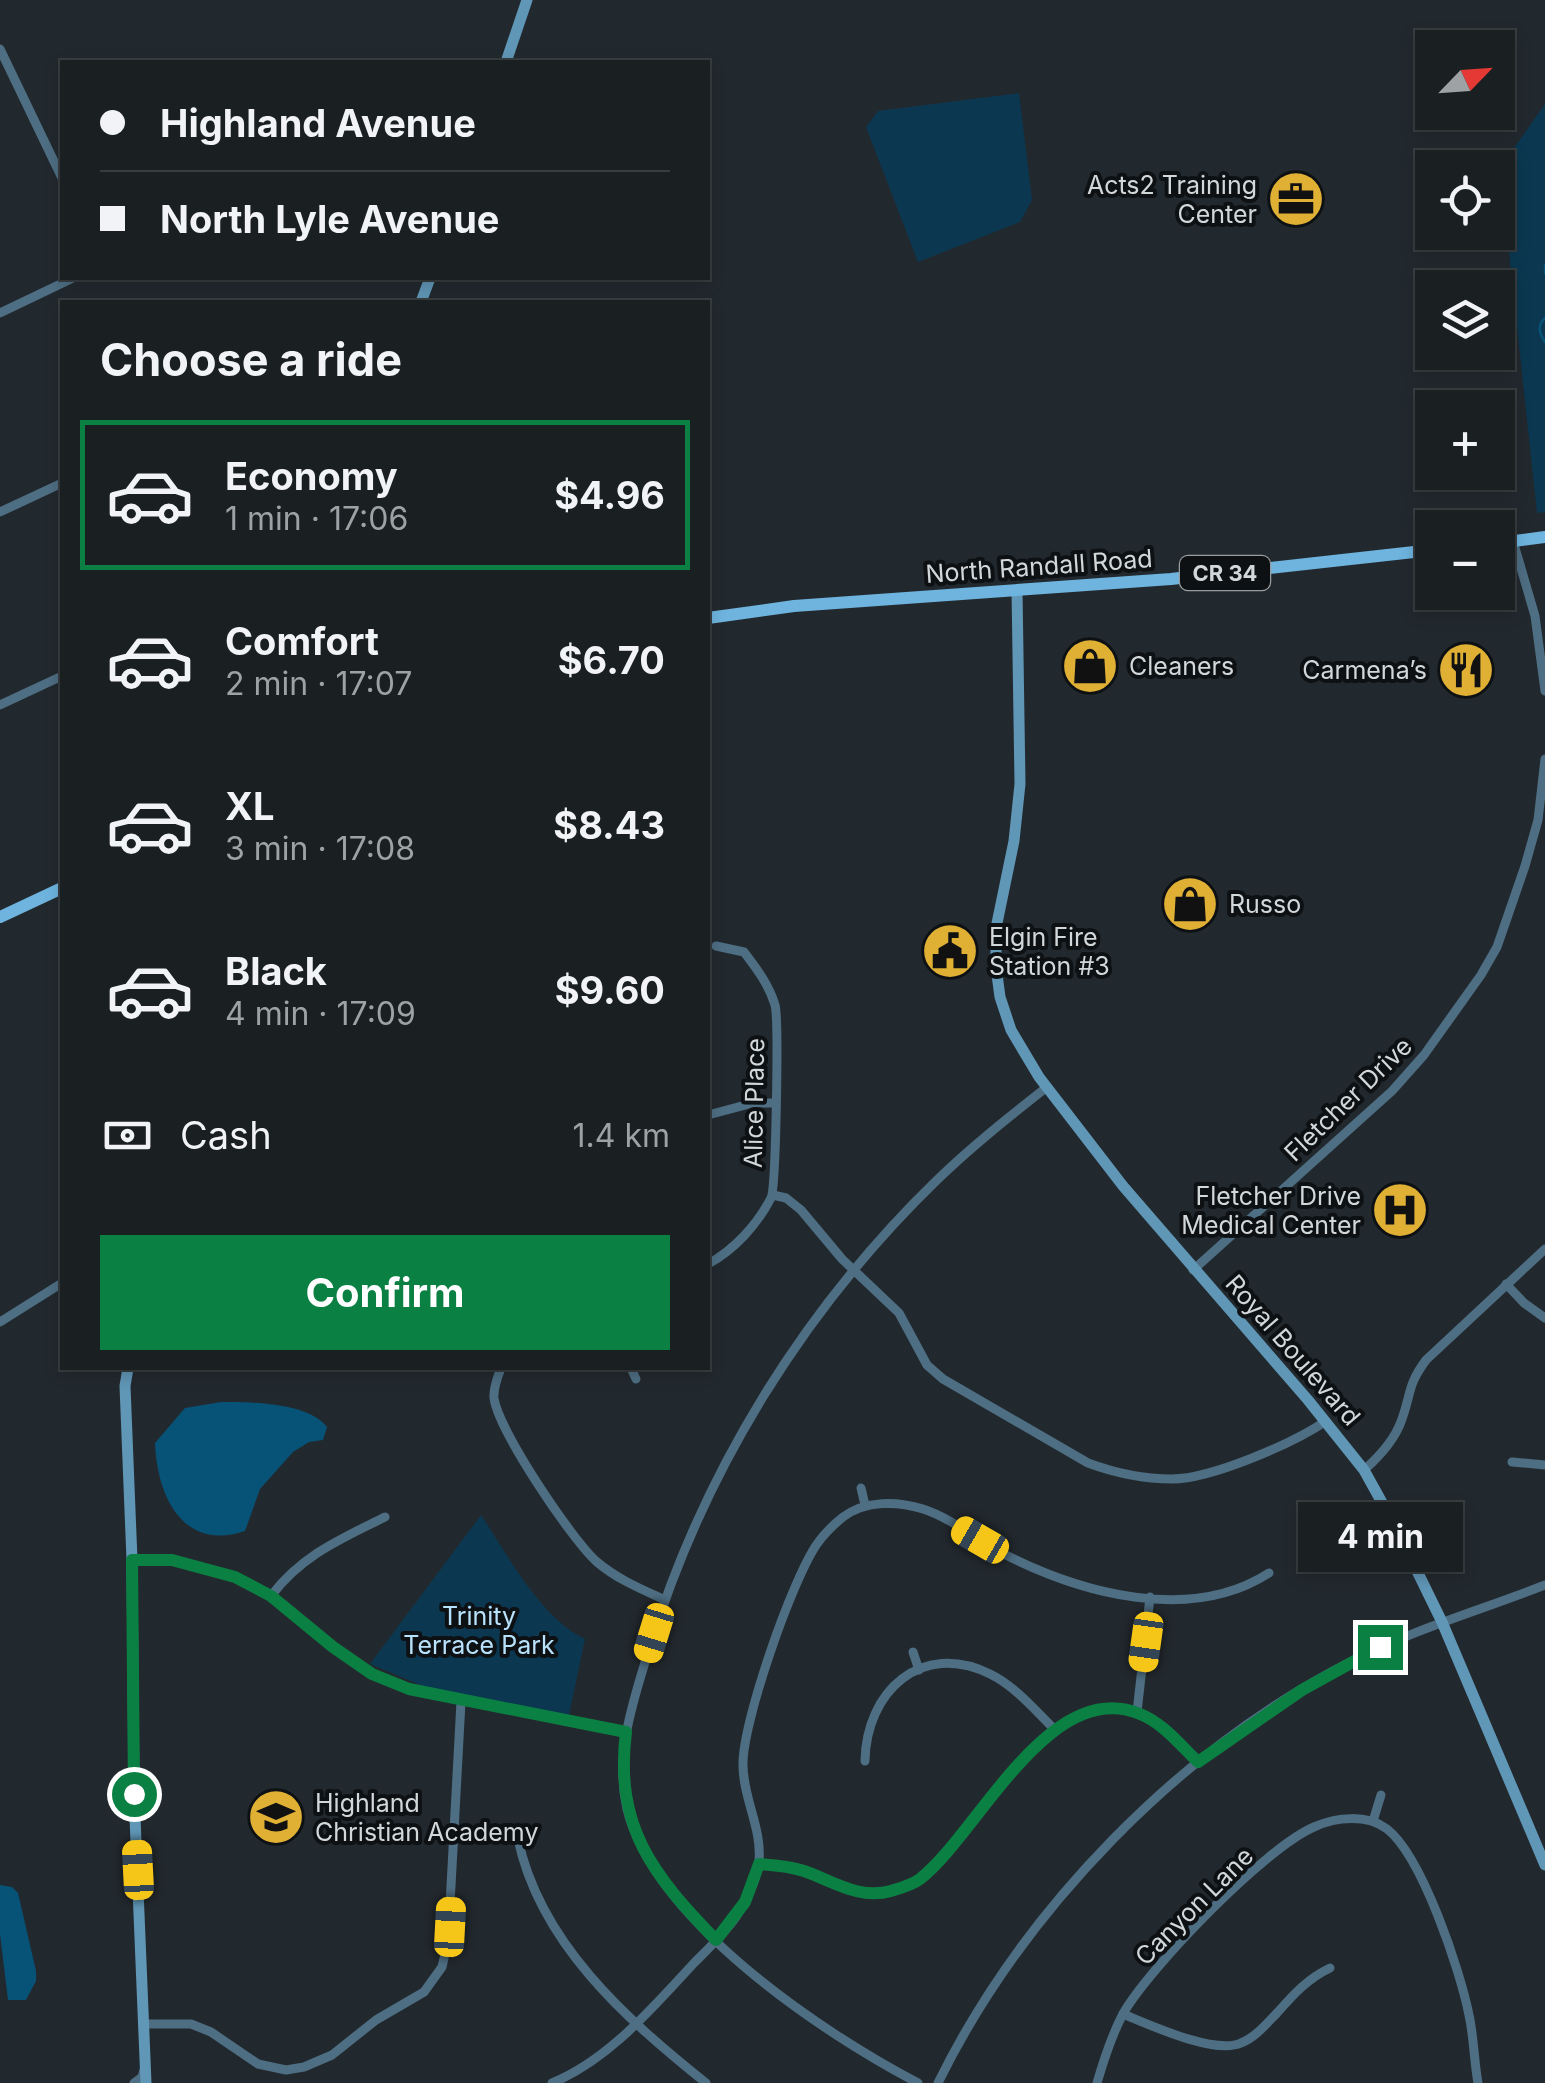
<!DOCTYPE html>
<html lang="en">
<head>
<meta charset="utf-8">
<style>
  :root { --surface:#1a1f22; --page:#272c2f; --text:#f1f3f6; --muted:#9fa2a5; --line:#383d40; --accent:#0b8043 }
  body { margin:0; font-family:Inter,sans-serif; background:var(--page); color:var(--text); height:100vh; display:flex; flex-direction:column; font-size:38px; white-space:nowrap }
  * { box-sizing:border-box; margin:0 }
  p { font-size:32px; color:var(--muted) }
  .icon { flex:none; width:55px; height:55px; fill:none; stroke:currentColor; stroke-width:2; stroke-linecap:round; stroke-linejoin:round }
  .map { position:relative; flex:1; overflow:hidden }
  .side { position:absolute; left:60px; top:300px; width:650px; height:1070px; display:flex; flex-direction:column; background:var(--surface); border-radius:0px; box-shadow:0 5px 15px #0003,0 0 0 2px var(--line) }
  .side>* { flex:none }
  .guide { position:absolute; left:60px; top:60px; width:650px; height:220px; border-radius:0px; box-shadow:0 5px 15px #0003,0 0 0 2px var(--line); display:grid; align-content:center; height:220px; padding:0 40px; background:var(--surface) }
  .needle { width:65px; rotate:65deg }
  .buttons { position:absolute; left:1415px; top:30px; display:grid; gap:20px }
  .buttons a { display:grid; place-items:center; width:100px; height:100px; border-radius:0px; background:var(--surface); box-shadow:0 5px 15px #0003,0 0 0 2px var(--line); font-size:50px }
  .end { position:absolute; width:45px; height:45px; margin:-22px; border:12px solid #0b8043; background:#fff; box-shadow:0 0 0 5px #fff }
  .from { border-radius:50% }
  .bubble { position:absolute; height:70px; border-radius:0px; background:var(--surface); box-shadow:0 5px 15px #0003,0 0 0 2px var(--line); font-size:32px; font-weight:700; line-height:70px; text-align:center }
  .car { position:absolute; width:30px; height:60px; margin:-30px -15px; border-radius:12px; box-shadow:0 0 8px 2px #0007; background:linear-gradient(#f5c518 24%,#345 0 40%,#f5c518 0 76%,#345 0 86%,#f5c518 0) }
  .guide b { display:flex; align-items:center; gap:35px; height:95px; font-size:38px }
  .guide b+b { border-top:2px solid var(--line) }
  .guide i { width:25px; height:25px; background:var(--text) }
  ul { padding:0; list-style:none }
  li { display:flex; align-items:center; gap:30px; height:150px; margin:0 20px 15px; padding:0 20px; border:5px solid transparent; border-radius:0px }
  li div { flex:1 }
  li b { display:block; font-size:38px }
  li em { font-style:normal; font-weight:700 }
  li.current { border-color:var(--accent) }
  li>.icon { width:90px; height:90px; stroke-width:1.5 }
  h2 { padding:0 40px; font-size:45px; line-height:120px }
  .pay { display:flex; align-items:center; gap:25px; height:110px; padding:0 40px; font-size:38px }
  .pay p { margin-inline-start:auto }
  .cta { display:flex; gap:20px; margin-top:auto; padding:20px 40px }
  .cta a { flex:1; height:115px; border-radius:0px; background:var(--accent); color:#fff; font-size:40px; font-weight:700; line-height:115px; text-align:center }
  .map>svg:first-child { display:block }
</style>
</head>
<body>
<div class="map">
<svg width="1545" height="2083" viewBox="0 0 1545 2083">
  <rect width="100%" height="100%" fill="#22292e"/>
  <g fill="#0b3850">
    <polygon points="1019,93 1032,200 1020,222 918,262 866,127 878,111"/>
    <polygon points="1545,104 1545,512 1537,513 1500,168"/>
    <path d="M481 1515C507 1554 541 1619 585 1639L569 1715 430 1689 370 1664Z"/>
  </g>
  <g fill="#065377">
    <path d="M221 1402C249 1402 308 1402 327 1427L323 1440 309 1442 293 1452 260 1489 245 1531C182 1552 157 1495 155 1443L185 1408Z"/>
    <polygon points="0,1885 12,1887 18,1893 36,1971 36,1981 26,2000 8,2000 0,1934"/>
  </g>
  <g fill="none" stroke-linecap="round" stroke-linejoin="round">
    <g stroke="#065377" stroke-width="2.5">
      <polyline points="1545,265 1545,273"/>
      <path d="M1545 318C1537 326 1539 333 1545 342"/>
    </g>
    <g stroke="#4e6e83" stroke-width="9">
      <polyline points="0,49 62,178"/>
      <polyline points="0,313 73,278"/>
      <polyline points="0,512 62,483"/>
      <polyline points="1513,541 1535,616 1545,691"/>
      <polyline points="0,705 62,676"/>
      <polyline points="708,1115 753,1103 774,1103"/>
      <path d="M773 1195 786 1198 801 1210 842 1259 899 1313 927 1365 943 1379 1088 1463C1115 1473 1143 1479 1172 1479 1211 1479 1294 1443 1326 1421"/>
      <path d="M708 1264C734 1250 757 1225 771 1198 776 1188 779 1020 775 1005 769 985 757 969 744 952L716 946"/>
      <polyline points="1193,1270 1392,1091 1424,1055 1481,975 1497,947 1525,866 1538,820 1545,759"/>
      <polyline points="1506,1284 1524,1303 1545,1318"/>
      <polyline points="0,1322 62,1283"/>
      <path d="M501 1368C498 1376 493 1388 494 1398 498 1430 572 1540 597 1562 617 1579 641 1589 665 1600"/>
      <polyline points="631,1368 636,1379"/>
      <polyline points="1512,1462 1545,1465"/>
      <path d="M1364 1470C1380 1456 1395 1440 1402 1419 1412 1391 1407 1386 1426 1360L1545 1249"/>
      <polyline points="861,1488 865,1505"/>
      <polyline points="132,1560 172,1560 235,1577 271,1596 333,1647 373,1674 409,1689 626,1732"/>
      <path d="M271 1596C302 1555 341 1539 385 1517"/>
      <polyline points="913,1652 919,1670"/>
      <polyline points="1137,1712 1150,1597"/>
      <path d="M865 1761C866 1692 921 1640 990 1674 1015 1686 1036 1711 1055 1730"/>
      <polyline points="1373,1821 1381,1795"/>
      <path d="M518 1839C540 1943 626 2019 706 2083"/>
      <path d="M759 1864C774 1865 789 1866 804 1871 833 1881 859 1900 891 1891 901 1888 912 1885 919 1879 977 1835 1049 1676 1139 1713 1163 1723 1180 1745 1198 1762"/>
      <path d="M1123 2014C1150 2025 1215 2055 1241 2043 1256 2037 1266 2024 1277 2013 1293 1995 1307 1979 1330 1968"/>
      <polyline points="145,2024 191,2024 211,2032 258,2064 286,2070 304,2067 332,2055 376,2020 424,1992 442,1967 448,1941 461,1702"/>
      <polyline points="134,2083 142,2077 144,2070"/>
      <path d="M552 2083C609 2060 654 2006 695 1962 709 1948 725 1933 736 1917 746 1902 757 1880 759 1861 762 1828 743 1798 743 1765 742 1723 792 1580 817 1544 824 1534 833 1525 843 1517 866 1500 897 1501 923 1509 951 1518 976 1539 1002 1553 1080 1593 1190 1624 1269 1573"/>
      <path d="M918 2083C821 2032 655 1921 627 1809 614 1753 634 1699 650 1646 704 1470 805 1308 937 1180 972 1146 1009 1117 1047 1087"/>
      <path d="M938 2083C1023 1910 1181 1747 1354 1660 1415 1629 1481 1610 1545 1585"/>
      <path d="M1097 2083C1104 2059 1112 2034 1124 2012 1152 1965 1265 1848 1314 1827 1336 1817 1367 1814 1387 1829 1422 1856 1460 1970 1469 2015 1474 2038 1474 2061 1478 2083"/>
    </g>
    <g stroke="#6096b6" stroke-width="11">
      <polyline points="506,62 527,0"/>
      <polyline points="421,302 430,278"/>
      <polyline points="1017,590 1020,784 1014,841 996,928 996,967 1000,997 1011,1030 1039,1077 1123,1186 1308,1400 1364,1470 1396,1528 1442,1622 1545,1865"/>
      <polyline points="128,1368 125,1386 132,1560 134,1793 146,2083"/>
    </g>
    <g stroke="#6eb4df" stroke-width="12">
      <polyline points="1498,543 1545,537"/>
      <polyline points="708,618 794,606 1171,579 1432,550"/>
      <polyline points="0,917 62,888"/>
    </g>
  </g>
  <g fill="none" stroke-linecap="round" stroke-linejoin="round">
    <path stroke="#0b8043" stroke-width="12" d="M134 1794 132 1560H172L235 1577 271 1596 333 1647 372 1674 409 1689 626 1732C614 1827 653 1875 716 1940L745 1902 759 1864C774 1865 789 1866 804 1871 833 1881 859 1900 891 1891 901 1888 912 1885 920 1879 977 1835 1049 1676 1140 1714 1163 1723 1180 1745 1198 1762L1302 1690 1380 1647"/>
  </g>
  <defs>
    <g id="office-disc" transform="scale(2.875)"><circle r="9.5" fill="#dfb034" stroke="#0e1114"/><path d="M-6-3h4V-5.5h4V-3h4V5H-6ZM-1-4.5V-3h2v-1.5ZM-6 0V1H6V0Z" fill="#111"/></g>
    <g id="shop-disc" transform="scale(2.875)"><circle r="9.5" fill="#dfb034" stroke="#0e1114"/><path d="M-5-2.5h2.3a2.7 3.5 0 0 1 5.4 0H5L5.5 6h-11ZM-1.5-2.5h3a1.5 2.3 0 0 0-3 0Z" fill="#111"/></g>
    <g id="restaurant-disc" transform="scale(2.875)"><circle r="9.5" fill="#dfb034" stroke="#0e1114"/><path d="M-5-6h1v4h1v-4h1v4h1v-4h1v5L-1.5 .5V6h-2V.5L-5-1ZM5-6V6H3V1.5H1.5Q1.5-4 5-6Z" fill="#111"/></g>
    <g id="civic-disc" transform="scale(2.875)"><circle r="9.5" fill="#dfb034" stroke="#0e1114"/><path d="M-.6-6.5H3V-4.5H.6V-3L4-1V1h2V6H-6V1h2V-1L-.6-3ZM-1.2 2.5V6h2.4V2.5Z" fill="#111"/></g>
    <g id="hospital-disc" transform="scale(2.875)"><circle r="9.5" fill="#dfb034" stroke="#0e1114"/><path d="M-5-5h3v3.5h4V-5h3V5h-3V1.5h-4V5h-3Z" fill="#111"/></g>
    <g id="school-disc" transform="scale(2.875)"><circle r="9.5" fill="#dfb034" stroke="#0e1114"/><path d="M0-5L7-2L0 1L-7-2ZM-4 1L0 2.5L4 1V4Q0 6-4 4Z" fill="#111"/></g>
  </defs>
  <g fill-rule="evenodd">
    <use href="#office-disc" x="1296" y="199"/>
    <use href="#shop-disc" x="1090" y="666"/>
    <use href="#restaurant-disc" x="1466" y="670"/>
    <use href="#shop-disc" x="1190" y="904"/>
    <use href="#civic-disc" x="950" y="951"/>
    <use href="#hospital-disc" x="1400" y="1210"/>
    <use href="#school-disc" x="276" y="1817"/>
  </g>
  <g text-anchor="middle" dominant-baseline="central" stroke-width="8" stroke-linejoin="round" paint-order="stroke">
    <rect fill="#0e1114" stroke="#979c9f" stroke-width="2.5" x="1180" y="556" width="90" height="34" rx="8"/>
    <g font-size="22" font-weight="bold" fill="#d2d7da">
      <text x="1225" y="573">CR 34</text>
    </g>
    <g font-size="25" fill="#d2d7da" stroke="#0e1114" text-anchor="start">
      <text x="1257" y="185" text-anchor="end">Acts2 Training<tspan x="1257" dy="29">Center</tspan></text>
      <text x="1129" y="666">Cleaners</text>
      <text x="1427" y="670" text-anchor="end">Carmena’s</text>
      <text x="1229" y="904">Russo</text>
      <text x="989" y="937">Elgin Fire<tspan x="989" dy="29">Station #3</tspan></text>
      <text x="1361" y="1196" text-anchor="end">Fletcher Drive<tspan x="1361" dy="29">Medical Center</tspan></text>
      <text x="315" y="1803">Highland<tspan x="315" dy="29">Christian Academy</tspan></text>
    </g>
    <g font-size="25" fill="#d2d7da" stroke="#0e1114">
      <text transform="translate(1039 566) rotate(-4)">North Randall Road</text>
      <text transform="translate(1348 1099) rotate(-44)">Fletcher Drive</text>
      <text transform="translate(754 1103) rotate(-89)">Alice Place</text>
      <text transform="translate(1293 1350) rotate(49)">Royal Boulevard</text>
      <text transform="translate(1194 1906) rotate(-45)">Canyon Lane</text>
    </g>
    <g font-size="25" fill="#b8e1fb" stroke="#0e1114">
      <text x="479" y="1616">Trinity<tspan x="479" dy="29">Terrace Park</tspan></text>
    </g>
  </g>
</svg>
<div class="buttons">
<a><svg class="needle" viewBox="-14 -14 28 28"><path d="M0-13l5 13h-10z" fill="#e53935"/><path d="M0 13l5-13h-10z" fill="#9fa2a5"/></svg></a>
<a><svg class="icon" aria-label="locate" viewBox="0 0 24 24"><circle cx="12" cy="12" r="6"/><path d="M12 2v4M12 18v4M2 12h4M18 12h4"/></svg></a>
<a><svg class="icon" aria-label="layers" viewBox="0 0 24 24"><path d="M12 4l9 5-9 5-9-5zM3 14l9 5 9-5"/></svg></a>
<a>+</a>
<a>−</a>
</div>
<i class="end from" style="left:134px;top:1794px"></i>
<i class="end" style="left:1380px;top:1647px"></i>
<div class="bubble" style="left:1298px;top:1502px;width:165px">4 min</div>
<i class="car" style="left:980px;top:1540px;rotate:300deg"></i>
<i class="car" style="left:654px;top:1633px;rotate:197deg"></i>
<i class="car" style="left:1146px;top:1642px;rotate:188deg"></i>
<i class="car" style="left:138px;top:1870px;rotate:357deg"></i>
<i class="car" style="left:450px;top:1927px;rotate:3deg"></i>
<div class="guide">
<b><i class="from"></i>Highland Avenue</b>
<b><i></i>North Lyle Avenue</b>
</div>
<section class="side">
<h2>Choose a ride</h2>
<ul>
<li class="current"><svg class="icon" aria-label="car" viewBox="0 0 24 24"><path d="M5 17H2v-5l4-1 3-4h7l3 4 3 1v5h-3M9 17h6M6 11h13"/><circle cx="7" cy="17" r="2"/><circle cx="17" cy="17" r="2"/></svg><div><b>Economy</b><p>1 min · 17:06</p></div><em>$4.96</em></li>
<li><svg class="icon" aria-label="car" viewBox="0 0 24 24"><path d="M5 17H2v-5l4-1 3-4h7l3 4 3 1v5h-3M9 17h6M6 11h13"/><circle cx="7" cy="17" r="2"/><circle cx="17" cy="17" r="2"/></svg><div><b>Comfort</b><p>2 min · 17:07</p></div><em>$6.70</em></li>
<li><svg class="icon" aria-label="car" viewBox="0 0 24 24"><path d="M5 17H2v-5l4-1 3-4h7l3 4 3 1v5h-3M9 17h6M6 11h13"/><circle cx="7" cy="17" r="2"/><circle cx="17" cy="17" r="2"/></svg><div><b>XL</b><p>3 min · 17:08</p></div><em>$8.43</em></li>
<li><svg class="icon" aria-label="car" viewBox="0 0 24 24"><path d="M5 17H2v-5l4-1 3-4h7l3 4 3 1v5h-3M9 17h6M6 11h13"/><circle cx="7" cy="17" r="2"/><circle cx="17" cy="17" r="2"/></svg><div><b>Black</b><p>4 min · 17:09</p></div><em>$9.60</em></li>
</ul>
<div class="pay"><svg class="icon" aria-label="cash" viewBox="0 0 24 24"><path d="M3 7h18v10H3z"/><circle cx="12" cy="12" r="2"/></svg>Cash<p>1.4 km</p></div>
<div class="cta"><a>Confirm</a></div>
</section>
</div>
</body>
</html>
